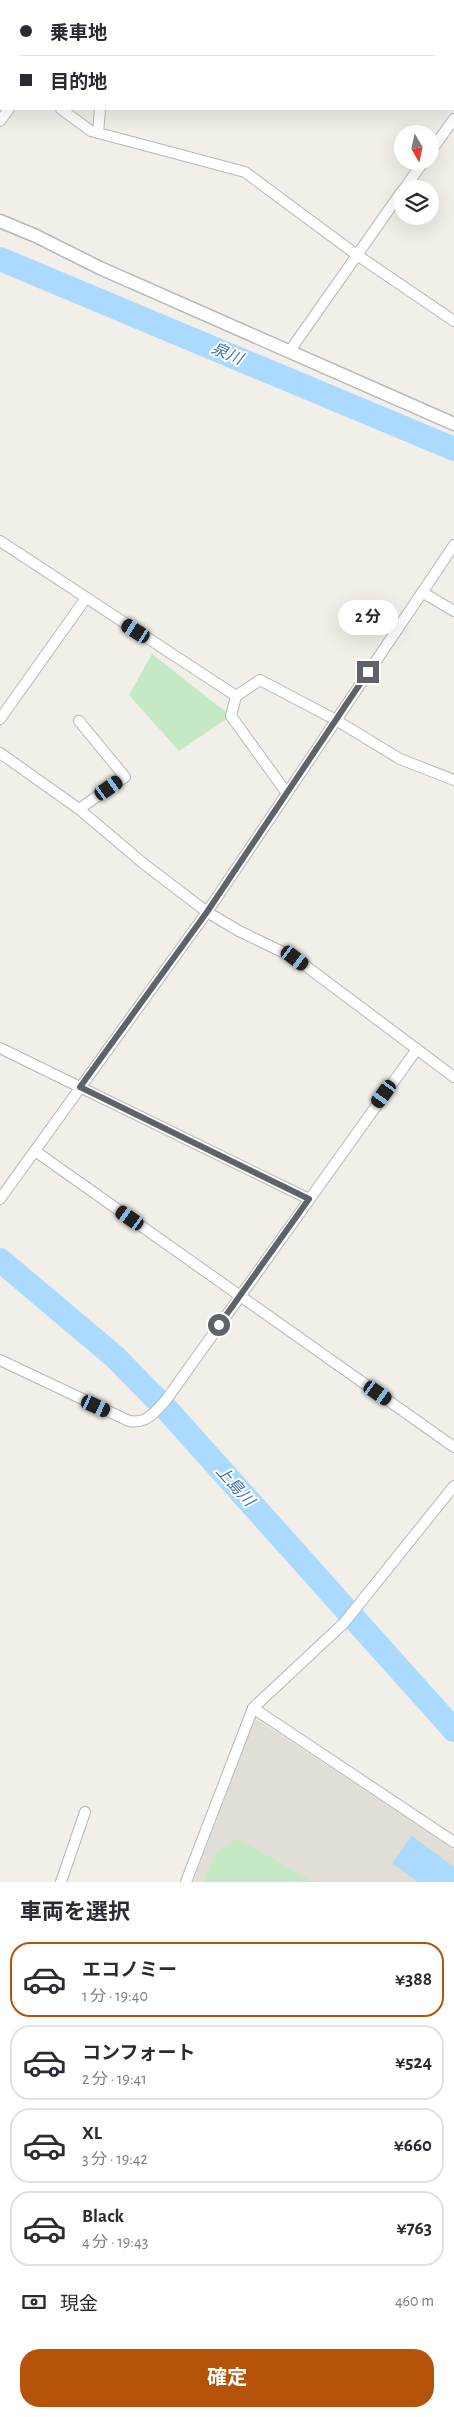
<!DOCTYPE html>
<html lang="ja">
<head>
<meta charset="utf-8">
<style>
  :root { --surface:#fff; --page:#f7f7f7; --text:#2b2b33; --muted:#7c7c81; --line:#e1e1e2; --accent:#b45309 }
  body { margin:0; font-family:"Alegreya Sans","Noto Sans JP",sans-serif; background:var(--page); color:var(--text); height:100vh; display:flex; flex-direction:column; font-size:19px; white-space:nowrap }
  * { box-sizing:border-box; margin:0 }
  p { font-size:16px; color:var(--muted) }
  .icon { flex:none; width:28px; height:28px; fill:none; stroke:currentColor; stroke-width:2; stroke-linecap:round; stroke-linejoin:round }
  .map { position:relative; height:1882px; overflow:hidden }
  .drawer { display:flex; flex-direction:column; background:var(--surface); flex:1 }
  .drawer>* { flex:none }
  .guide { position:absolute; left:0px; top:0px; width:455px; height:110px; box-shadow:0 5px 20px #0002; display:grid; align-content:center; height:110px; padding:0 20px; background:var(--surface) }
  .needle { width:32px; rotate:171deg }
  .fabs { position:absolute; left:394px; top:125px; display:grid; gap:10px }
  .fabs a { display:grid; place-items:center; width:45px; height:45px; border-radius:50%; background:var(--surface); box-shadow:0 5px 20px #0002; font-size:25px }
  .end { position:absolute; width:22px; height:22px; margin:-11px; border:6px solid #5f6368; background:#fff; box-shadow:0 0 0 2px #fff }
  .from { border-radius:50% }
  .bubble { position:absolute; height:35px; border-radius:18px; background:var(--surface); box-shadow:0 5px 20px #0002; font-size:16px; font-weight:700; line-height:35px; text-align:center }
  .car { position:absolute; width:15px; height:30px; margin:-15px -8px; border-radius:6px; box-shadow:0 0 4px 1px #0007; background:linear-gradient(#222 24%,#8ab4d8 0 40%,#222 0 76%,#8ab4d8 0 86%,#222 0) }
  .guide b { display:flex; align-items:center; gap:18px; height:48px; font-size:19px }
  .guide b+b { border-top:1px solid var(--line) }
  .guide i { width:12px; height:12px; background:var(--text) }
  ul { padding:0; list-style:none }
  li { display:flex; align-items:center; gap:15px; height:75px; margin:0 10px 8px; padding:0 10px; border:2px solid var(--line); border-radius:20px }
  li div { flex:1 }
  li b { display:block; font-size:19px }
  li em { font-style:normal; font-weight:700 }
  li.current { border-color:var(--accent) }
  li>.icon { width:45px; height:45px; stroke-width:1.5 }
  h2 { padding:0 20px; font-size:22px; line-height:60px }
  .pay { display:flex; align-items:center; gap:12px; height:55px; padding:0 20px; font-size:19px }
  .pay p { margin-inline-start:auto }
  .primary-button { display:flex; gap:10px; margin-top:auto; padding:10px 20px }
  .primary-button a { flex:1; height:58px; border-radius:20px; background:var(--accent); color:#fff; font-size:20px; font-weight:700; line-height:58px; text-align:center }
  .map>svg:first-child { display:block }
</style>
</head>
<body>
<div class="map">
<svg width="454" height="1882" viewBox="0 0 454 1882">
  <rect width="100%" height="100%" fill="#f1efe8"/>
  <polygon fill="#e1ded6" points="255,1718 454,1849 454,1882 193,1882"/>
  <g fill="#c5e8c5">
    <polygon points="152,654 231,716 179,751 129,695"/>
    <polygon points="238,1839 313,1882 204,1882 215,1853"/>
  </g>
  <polygon fill="#aadaff" points="412,1836 454,1867 454,1882 418,1882 392,1863"/>
  <g fill="none" stroke-linecap="round" stroke-linejoin="round">
    <g stroke="#aadaff" stroke-width="24">
      <polyline points="0,259 454,449"/>
      <polyline points="0,1260 115,1357 170,1413 454,1730"/>
    </g>
    <g stroke="#b5b8bc" stroke-width="12">
      <g id="minor">
        <polyline points="87,1 88,0"/>
        <polyline points="0,63 1,64"/>
        <polyline points="61,109 91,131 245,172 357,255 454,321"/>
        <polyline points="0,121 9,109"/>
        <polyline points="98,133 100,109"/>
        <polyline points="430,152 454,119"/>
        <polyline points="404,189 424,161"/>
        <polyline points="289,352 402,191"/>
        <polyline points="0,541 236,696 260,680 336,720 400,759 454,780"/>
        <polyline points="422,592 454,611"/>
        <polyline points="236,696 231,716 286,792"/>
        <polyline points="0,719 86,598"/>
        <polyline points="0,753 79,809 144,864 207,912 239,931 295,958 454,1077"/>
        <polyline points="79,809 125,777 79,721"/>
        <polyline points="0,1048 309,1199"/>
        <polyline points="35,1151 454,1447"/>
        <polyline points="0,1199 207,912 454,545"/>
        <path d="M0 1360 129 1421C147 1424 155 1412 166 1400L417 1049"/>
        <polyline points="253,1708 454,1842"/>
        <polyline points="61,1882 85,1812"/>
        <polyline points="186,1882 253,1708 344,1623 454,1486"/>
      </g>
    </g>
    <g stroke="#b5b8bc" stroke-width="15">
      <polyline id="tertiary" points="0,221 36,236 100,268 454,424"/>
    </g>
    <use href="#minor" stroke="#fff" stroke-width="10"/>
    <use href="#tertiary" stroke="#fff" stroke-width="12"/>
  </g>
  <g fill="none" stroke-linecap="round" stroke-linejoin="round">
    <polyline stroke="#5f6368" stroke-width="6" points="219,1325 309,1199 80,1087 207,912 368,672"/>
  </g>
  <g text-anchor="middle" dominant-baseline="central" stroke-width="4" stroke-linejoin="round" paint-order="stroke">
    <g font-size="16" font-style="italic" fill="#4174aa" stroke="#fff">
      <text transform="translate(227 354) rotate(23)">泉川</text>
      <text transform="translate(235 1486) rotate(48)">上島川</text>
    </g>
  </g>
</svg>
<div class="fabs">
<a><svg class="needle" viewBox="-14 -14 28 28"><path d="M0-13l5 13h-10z" fill="#e53935"/><path d="M0 13l5-13h-10z" fill="#7c7c81"/></svg></a>
<a><svg class="icon" aria-label="layers" viewBox="0 0 24 24"><path d="M12 4l9 5-9 5-9-5zM3 14l9 5 9-5"/></svg></a>
</div>
<i class="end from" style="left:219px;top:1325px"></i>
<i class="end" style="left:368px;top:672px"></i>
<div class="bubble" style="left:338px;top:600px;width:60px">2 分</div>
<i class="car" style="left:136px;top:631px;rotate:303deg"></i>
<i class="car" style="left:109px;top:788px;rotate:55deg"></i>
<i class="car" style="left:295px;top:958px;rotate:127deg"></i>
<i class="car" style="left:384px;top:1094px;rotate:216deg"></i>
<i class="car" style="left:130px;top:1218px;rotate:305deg"></i>
<i class="car" style="left:378px;top:1393px;rotate:125deg"></i>
<i class="car" style="left:96px;top:1406px;rotate:115deg"></i>
<div class="guide">
<b><i class="from"></i>乗車地</b>
<b><i></i>目的地</b>
</div>
</div>
<section class="drawer">
<h2>車両を選択</h2>
<ul>
<li class="current"><svg class="icon" aria-label="car" viewBox="0 0 24 24"><path d="M5 17H2v-5l4-1 3-4h7l3 4 3 1v5h-3M9 17h6M6 11h13"/><circle cx="7" cy="17" r="2"/><circle cx="17" cy="17" r="2"/></svg><div><b>エコノミー</b><p>1 分 · 19:40</p></div><em>¥388</em></li>
<li><svg class="icon" aria-label="car" viewBox="0 0 24 24"><path d="M5 17H2v-5l4-1 3-4h7l3 4 3 1v5h-3M9 17h6M6 11h13"/><circle cx="7" cy="17" r="2"/><circle cx="17" cy="17" r="2"/></svg><div><b>コンフォート</b><p>2 分 · 19:41</p></div><em>¥524</em></li>
<li><svg class="icon" aria-label="car" viewBox="0 0 24 24"><path d="M5 17H2v-5l4-1 3-4h7l3 4 3 1v5h-3M9 17h6M6 11h13"/><circle cx="7" cy="17" r="2"/><circle cx="17" cy="17" r="2"/></svg><div><b>XL</b><p>3 分 · 19:42</p></div><em>¥660</em></li>
<li><svg class="icon" aria-label="car" viewBox="0 0 24 24"><path d="M5 17H2v-5l4-1 3-4h7l3 4 3 1v5h-3M9 17h6M6 11h13"/><circle cx="7" cy="17" r="2"/><circle cx="17" cy="17" r="2"/></svg><div><b>Black</b><p>4 分 · 19:43</p></div><em>¥763</em></li>
</ul>
<div class="pay"><svg class="icon" aria-label="cash" viewBox="0 0 24 24"><path d="M3 7h18v10H3z"/><circle cx="12" cy="12" r="2"/></svg>現金<p>460 m</p></div>
<div class="primary-button"><a>確定</a></div>
</section>
</body>
</html>
